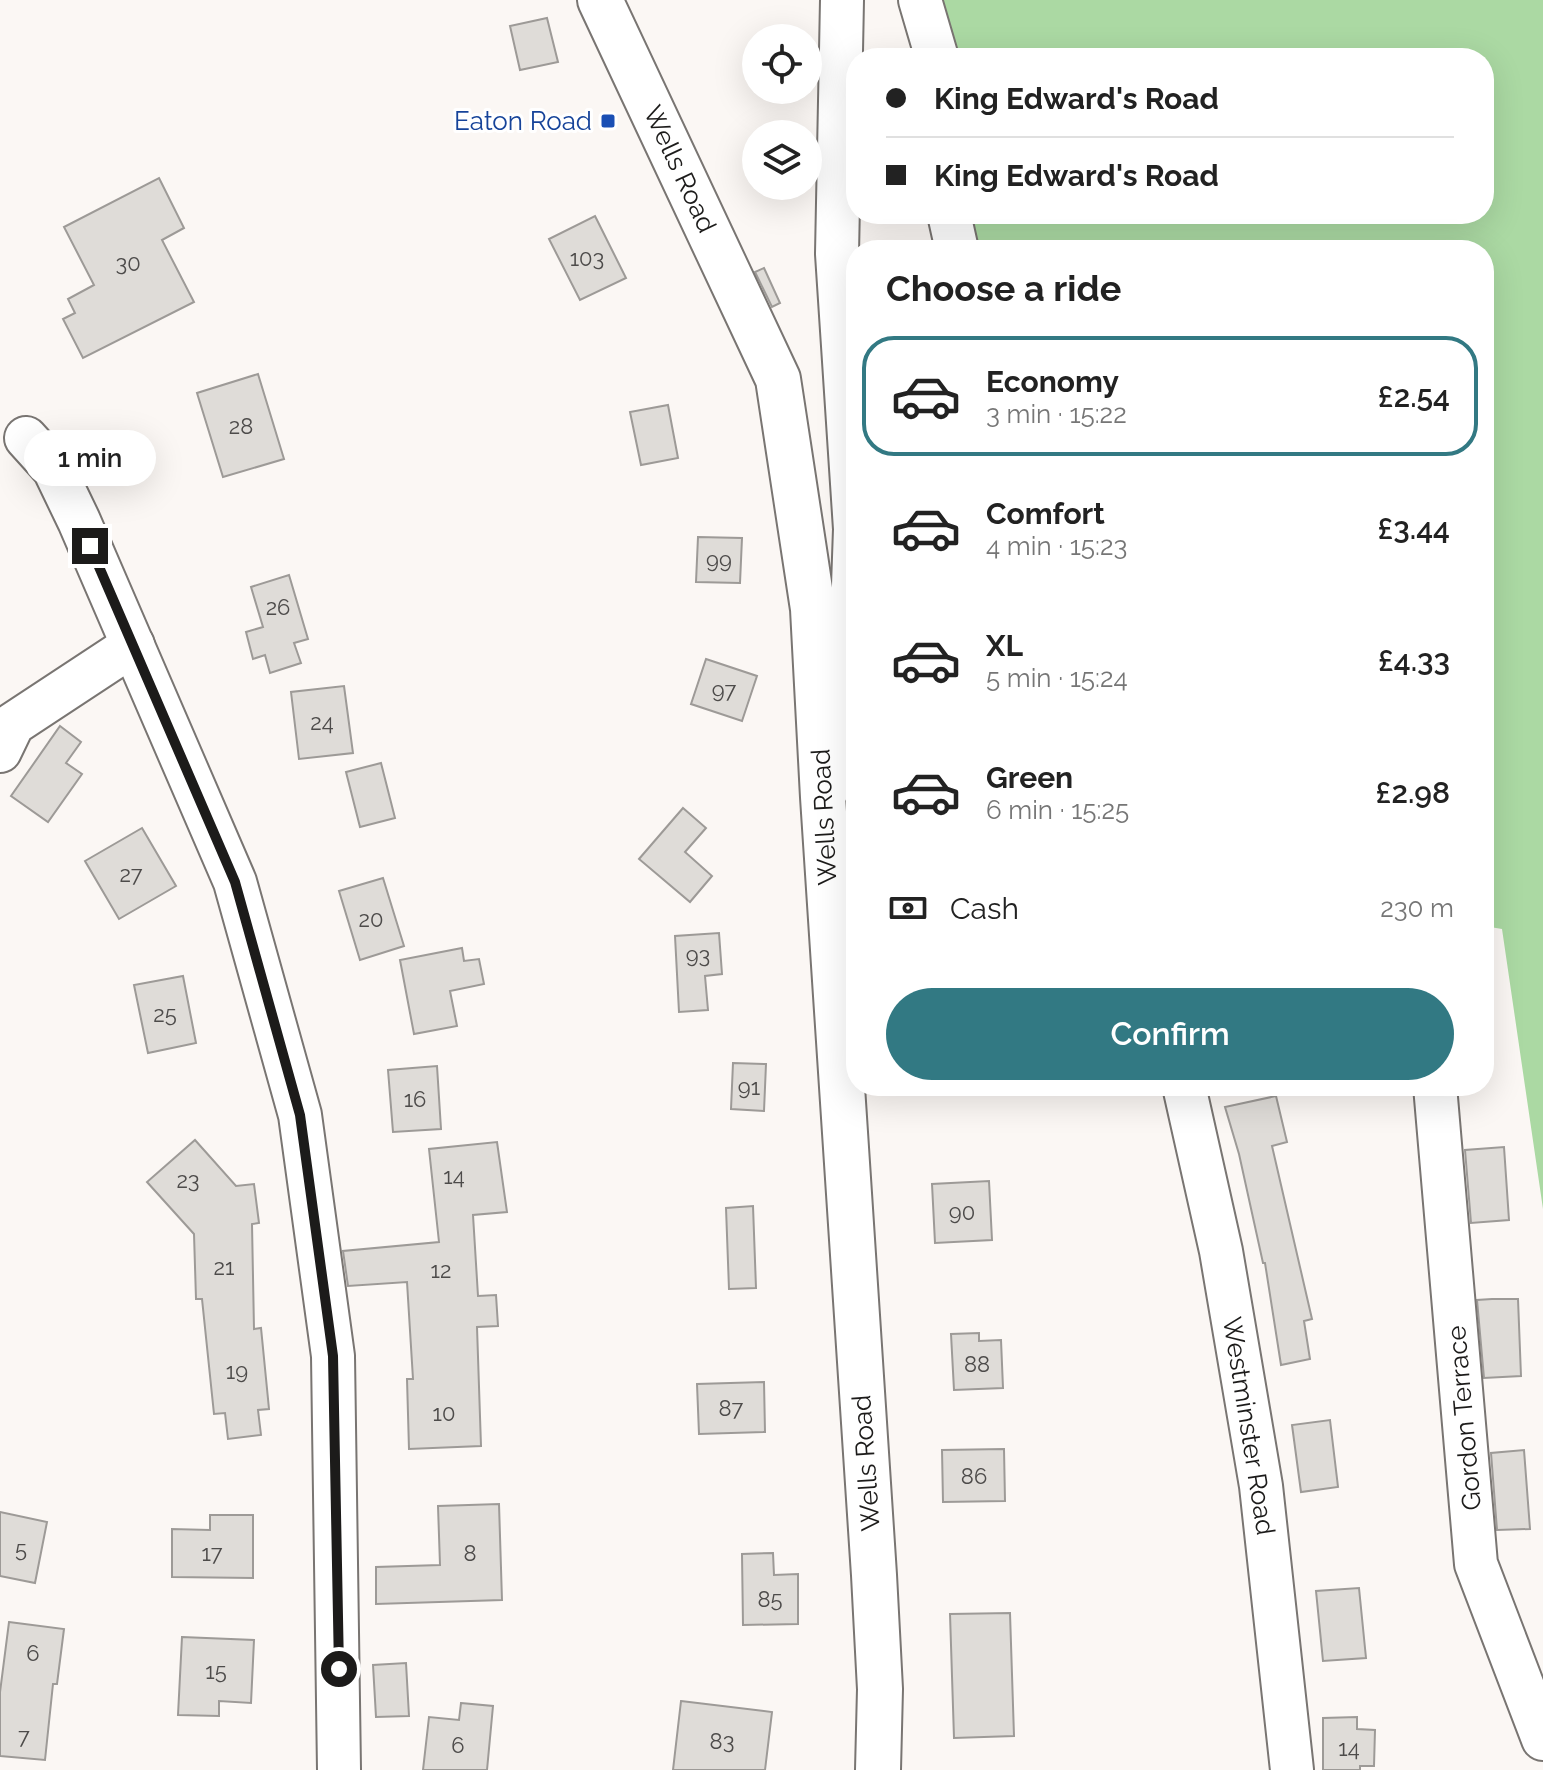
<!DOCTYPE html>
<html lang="en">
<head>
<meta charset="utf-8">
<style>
  :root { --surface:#fff; --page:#f6f6f6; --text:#222; --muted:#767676; --line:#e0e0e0; --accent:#327983 }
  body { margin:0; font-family:Raleway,sans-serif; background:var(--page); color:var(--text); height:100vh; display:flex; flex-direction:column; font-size:30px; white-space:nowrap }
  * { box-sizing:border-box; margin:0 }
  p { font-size:26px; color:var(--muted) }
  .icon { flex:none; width:44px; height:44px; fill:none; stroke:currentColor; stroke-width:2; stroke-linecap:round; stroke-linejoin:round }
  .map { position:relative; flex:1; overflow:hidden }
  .side { position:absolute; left:846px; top:240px; width:648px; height:856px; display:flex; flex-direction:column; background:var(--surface); border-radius:32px; box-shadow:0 8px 32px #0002 }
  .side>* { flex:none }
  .guide { position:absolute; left:846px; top:48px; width:648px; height:176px; border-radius:32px; box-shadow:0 8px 32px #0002; display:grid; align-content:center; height:176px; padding:0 40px; background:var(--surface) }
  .buttons { position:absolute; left:742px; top:24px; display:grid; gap:16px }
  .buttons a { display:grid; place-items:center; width:80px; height:80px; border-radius:50%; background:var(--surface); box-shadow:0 8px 32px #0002; font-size:40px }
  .end { position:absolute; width:36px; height:36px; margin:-18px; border:10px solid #1c1b1a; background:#fff; box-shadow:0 0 0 4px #fff }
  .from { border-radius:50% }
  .bubble { position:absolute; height:56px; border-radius:28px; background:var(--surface); box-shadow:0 8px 32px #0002; font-size:26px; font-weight:600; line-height:56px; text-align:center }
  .guide b { display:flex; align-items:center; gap:28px; height:76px; font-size:30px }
  .guide b+b { border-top:2px solid var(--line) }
  .guide i { width:20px; height:20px; background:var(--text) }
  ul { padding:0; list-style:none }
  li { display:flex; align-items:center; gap:24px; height:120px; margin:0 16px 12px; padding:0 24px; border:4px solid transparent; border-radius:32px }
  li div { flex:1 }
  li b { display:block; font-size:30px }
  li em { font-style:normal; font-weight:600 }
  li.on { border-color:var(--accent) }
  li>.icon { width:72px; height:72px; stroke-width:1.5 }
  h2 { padding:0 40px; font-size:36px; line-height:96px }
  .pay { display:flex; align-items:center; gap:20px; height:88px; padding:0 40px; font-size:30px }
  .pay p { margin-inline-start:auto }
  .primary-button { display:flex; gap:16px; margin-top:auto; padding:16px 40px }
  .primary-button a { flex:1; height:92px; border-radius:48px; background:var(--accent); color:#fff; font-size:32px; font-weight:600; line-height:92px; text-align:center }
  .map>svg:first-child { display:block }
</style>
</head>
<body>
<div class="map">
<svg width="1543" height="1770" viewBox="0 0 1543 1770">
  <rect width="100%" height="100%" fill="#fbf7f4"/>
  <polygon fill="#abd9a3" points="905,0 1543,0 1543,1209 1502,929 1484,926 1484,250 971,250 961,214 1484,214 1484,58 920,58"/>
  <g fill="#dfdcd8" stroke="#9d9a97" stroke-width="2">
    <polygon points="547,18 558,62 520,70 510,26"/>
    <polygon points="159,178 184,228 162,240 194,302 83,358 63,319 75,313 68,299 94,285 64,227"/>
    <polygon points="595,216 626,278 580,300 549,239"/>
    <polygon points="764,268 780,303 772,307 755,272"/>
    <polygon points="258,374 284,459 223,477 197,393"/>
    <polygon points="668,405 678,458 641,465 630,412"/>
    <polygon points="698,537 742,538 740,583 696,582"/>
    <polygon points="289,575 308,639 294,643 301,663 270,673 265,655 253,659 246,632 263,627 251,587"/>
    <polygon points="706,659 757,676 742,721 691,704"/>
    <polygon points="344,686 353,753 299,759 291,692"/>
    <polygon points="60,726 81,742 66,763 82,774 48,822 11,796"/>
    <polygon points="381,763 395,818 360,827 346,772"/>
    <polygon points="683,808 706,828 685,852 712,876 690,902 639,859"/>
    <polygon points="142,828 176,886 119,919 85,861"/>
    <polygon points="383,878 404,946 360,960 339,891"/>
    <polygon points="719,933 722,974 705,976 708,1010 679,1012 675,936"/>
    <polygon points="462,948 464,961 479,959 484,984 450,991 457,1026 414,1034 400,960"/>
    <polygon points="183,976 196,1043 148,1053 134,985"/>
    <polygon points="733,1063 766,1064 764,1111 731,1109"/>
    <polygon points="437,1066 441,1129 393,1132 388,1070"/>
    <polygon points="1276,1096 1287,1142 1272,1146 1312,1319 1304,1321 1310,1359 1281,1365 1265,1263 1263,1263 1239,1154 1225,1107"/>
    <polygon points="195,1140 236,1186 254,1184 259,1223 252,1224 254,1329 261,1328 269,1409 258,1410 261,1435 228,1439 225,1413 214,1414 202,1299 196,1299 194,1234 147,1182"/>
    <polygon points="497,1142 507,1212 473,1215 478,1296 496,1295 498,1326 477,1327 481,1446 409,1449 407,1379 413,1379 407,1282 348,1286 343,1251 439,1242 429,1149"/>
    <polygon points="1504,1147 1509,1220 1471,1223 1465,1150"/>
    <polygon points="989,1181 992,1240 935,1243 932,1184"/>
    <polygon points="753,1206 756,1288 729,1289 726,1208"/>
    <polygon points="1492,1299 1518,1299 1521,1376 1484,1378 1477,1300"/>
    <polygon points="979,1333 979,1341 1001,1340 1003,1388 954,1390 951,1334"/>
    <polygon points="764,1382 765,1432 699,1434 697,1384"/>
    <polygon points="1330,1420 1338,1487 1301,1492 1292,1425"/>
    <polygon points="1004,1449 1005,1501 943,1502 942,1450"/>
    <polygon points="1524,1450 1530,1529 1497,1530 1491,1453"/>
    <polygon points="499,1504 502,1600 376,1604 376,1567 440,1565 438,1506"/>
    <polygon points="0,1512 47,1522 35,1583 0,1576"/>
    <polygon points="210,1515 253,1515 253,1578 172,1577 172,1529 210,1530"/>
    <polygon points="773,1553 774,1575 798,1574 798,1624 743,1625 742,1554"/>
    <polygon points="1359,1588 1366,1658 1323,1661 1316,1591"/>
    <polygon points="1010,1613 1014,1736 954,1738 950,1614"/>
    <polygon points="9,1622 64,1629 57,1684 53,1684 45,1760 0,1756 0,1692"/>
    <polygon points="182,1637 254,1640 251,1703 219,1701 219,1716 178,1715"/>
    <polygon points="406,1663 409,1716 376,1717 373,1665"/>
    <polygon points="681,1701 772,1712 765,1770 673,1770"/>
    <polygon points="461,1703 493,1706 487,1770 423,1770 429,1717 459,1720"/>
    <polygon points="1357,1717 1357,1729 1375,1730 1374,1766 1360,1766 1360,1770 1323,1770 1323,1718"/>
  </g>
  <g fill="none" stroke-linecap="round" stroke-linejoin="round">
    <g stroke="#797572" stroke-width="46">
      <g id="minor">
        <polyline points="920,0 937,58"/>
        <polyline points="949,214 957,250"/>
        <polyline points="26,438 54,469 79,521 235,882 300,1115 333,1356 339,1770"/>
        <polyline points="0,751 13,724 133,645"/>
        <polyline points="823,797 847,757 855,529 837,254 842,0"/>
        <polyline points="1184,1086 1221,1251 1261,1486 1292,1770"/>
        <polyline points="1435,1086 1476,1564 1543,1739"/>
      </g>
    </g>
    <g stroke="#797572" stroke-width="48">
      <polyline id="trunk" points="600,0 778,379 813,609 823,797 874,1575 880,1689 878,1770"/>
    </g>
    <use href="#minor" stroke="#fff" stroke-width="42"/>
    <use href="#trunk" stroke="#fff" stroke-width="44"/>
  </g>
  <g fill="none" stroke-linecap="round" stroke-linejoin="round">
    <polyline stroke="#1c1b1a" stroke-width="10" points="90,546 235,882 300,1115 333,1356 339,1669"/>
  </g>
  <rect fill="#1a4fb4" stroke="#fff" stroke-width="3" x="600" y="113" width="16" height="16" rx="4"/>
  <g text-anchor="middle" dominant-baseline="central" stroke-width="6" stroke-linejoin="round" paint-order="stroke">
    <g font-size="22" fill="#4d4b4a">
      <text x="587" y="258">103</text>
      <text x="128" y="263">30</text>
      <text x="241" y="426">28</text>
      <text x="719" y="560">99</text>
      <text x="278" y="607">26</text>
      <text x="724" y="690">97</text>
      <text x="322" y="722">24</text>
      <text x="131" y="874">27</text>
      <text x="371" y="919">20</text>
      <text x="698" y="955">93</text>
      <text x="165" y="1014">25</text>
      <text x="749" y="1087">91</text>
      <text x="415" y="1099">16</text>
      <text x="454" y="1176">14</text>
      <text x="188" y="1180">23</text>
      <text x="962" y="1212">90</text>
      <text x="224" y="1267">21</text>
      <text x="441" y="1270">12</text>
      <text x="977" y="1364">88</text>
      <text x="237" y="1371">19</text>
      <text x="731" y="1408">87</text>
      <text x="444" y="1413">10</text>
      <text x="974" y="1476">86</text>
      <text x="21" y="1549">5</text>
      <text x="212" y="1553">17</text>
      <text x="470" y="1553">8</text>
      <text x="770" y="1599">85</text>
      <text x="33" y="1653">6</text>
      <text x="216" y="1671">15</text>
      <text x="24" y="1736">7</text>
      <text x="722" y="1741">83</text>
      <text x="458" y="1745">6</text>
      <text x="1349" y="1748">14</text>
    </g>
    <g font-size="26" fill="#164399" stroke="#fff" text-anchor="end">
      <text x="592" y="121">Eaton Road</text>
    </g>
    <g font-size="26" fill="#1c1b1a" stroke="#fff">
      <text transform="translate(680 169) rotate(65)">Wells Road</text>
      <text transform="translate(824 817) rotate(-93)">Wells Road</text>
      <text transform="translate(1464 1418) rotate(-95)">Gordon Terrace</text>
      <text transform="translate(1249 1426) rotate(81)">Westminster Road</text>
      <text transform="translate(866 1463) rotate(-94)">Wells Road</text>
    </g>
  </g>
</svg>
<div class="buttons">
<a><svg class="icon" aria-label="locate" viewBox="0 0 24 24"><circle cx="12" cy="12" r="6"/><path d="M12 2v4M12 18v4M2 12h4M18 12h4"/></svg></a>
<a><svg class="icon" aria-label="layers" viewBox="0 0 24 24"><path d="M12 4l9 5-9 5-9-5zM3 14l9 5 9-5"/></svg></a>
</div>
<i class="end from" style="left:339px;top:1669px"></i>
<i class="end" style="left:90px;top:546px"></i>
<div class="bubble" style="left:24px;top:430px;width:132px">1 min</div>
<div class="guide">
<b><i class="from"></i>King Edward's Road</b>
<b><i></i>King Edward's Road</b>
</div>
<section class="side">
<h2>Choose a ride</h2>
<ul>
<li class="on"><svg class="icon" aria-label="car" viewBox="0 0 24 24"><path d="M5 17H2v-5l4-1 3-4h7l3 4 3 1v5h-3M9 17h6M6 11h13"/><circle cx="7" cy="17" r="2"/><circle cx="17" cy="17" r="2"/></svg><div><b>Economy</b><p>3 min · 15:22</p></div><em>£2.54</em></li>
<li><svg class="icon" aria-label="car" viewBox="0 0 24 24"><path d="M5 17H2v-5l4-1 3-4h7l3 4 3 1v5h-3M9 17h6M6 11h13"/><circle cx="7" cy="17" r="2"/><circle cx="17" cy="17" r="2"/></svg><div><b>Comfort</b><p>4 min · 15:23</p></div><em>£3.44</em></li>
<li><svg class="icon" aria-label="car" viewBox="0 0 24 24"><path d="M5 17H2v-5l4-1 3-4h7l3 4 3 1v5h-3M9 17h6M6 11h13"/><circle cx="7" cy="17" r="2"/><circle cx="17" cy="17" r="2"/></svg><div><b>XL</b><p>5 min · 15:24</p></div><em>£4.33</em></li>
<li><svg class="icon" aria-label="car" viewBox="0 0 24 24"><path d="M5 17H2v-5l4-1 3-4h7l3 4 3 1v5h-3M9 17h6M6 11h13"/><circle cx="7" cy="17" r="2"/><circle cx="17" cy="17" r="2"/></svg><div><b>Green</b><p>6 min · 15:25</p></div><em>£2.98</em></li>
</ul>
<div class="pay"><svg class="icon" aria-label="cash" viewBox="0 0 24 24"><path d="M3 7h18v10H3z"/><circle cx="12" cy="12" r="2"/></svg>Cash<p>230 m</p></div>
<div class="primary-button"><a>Confirm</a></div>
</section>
</div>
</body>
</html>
